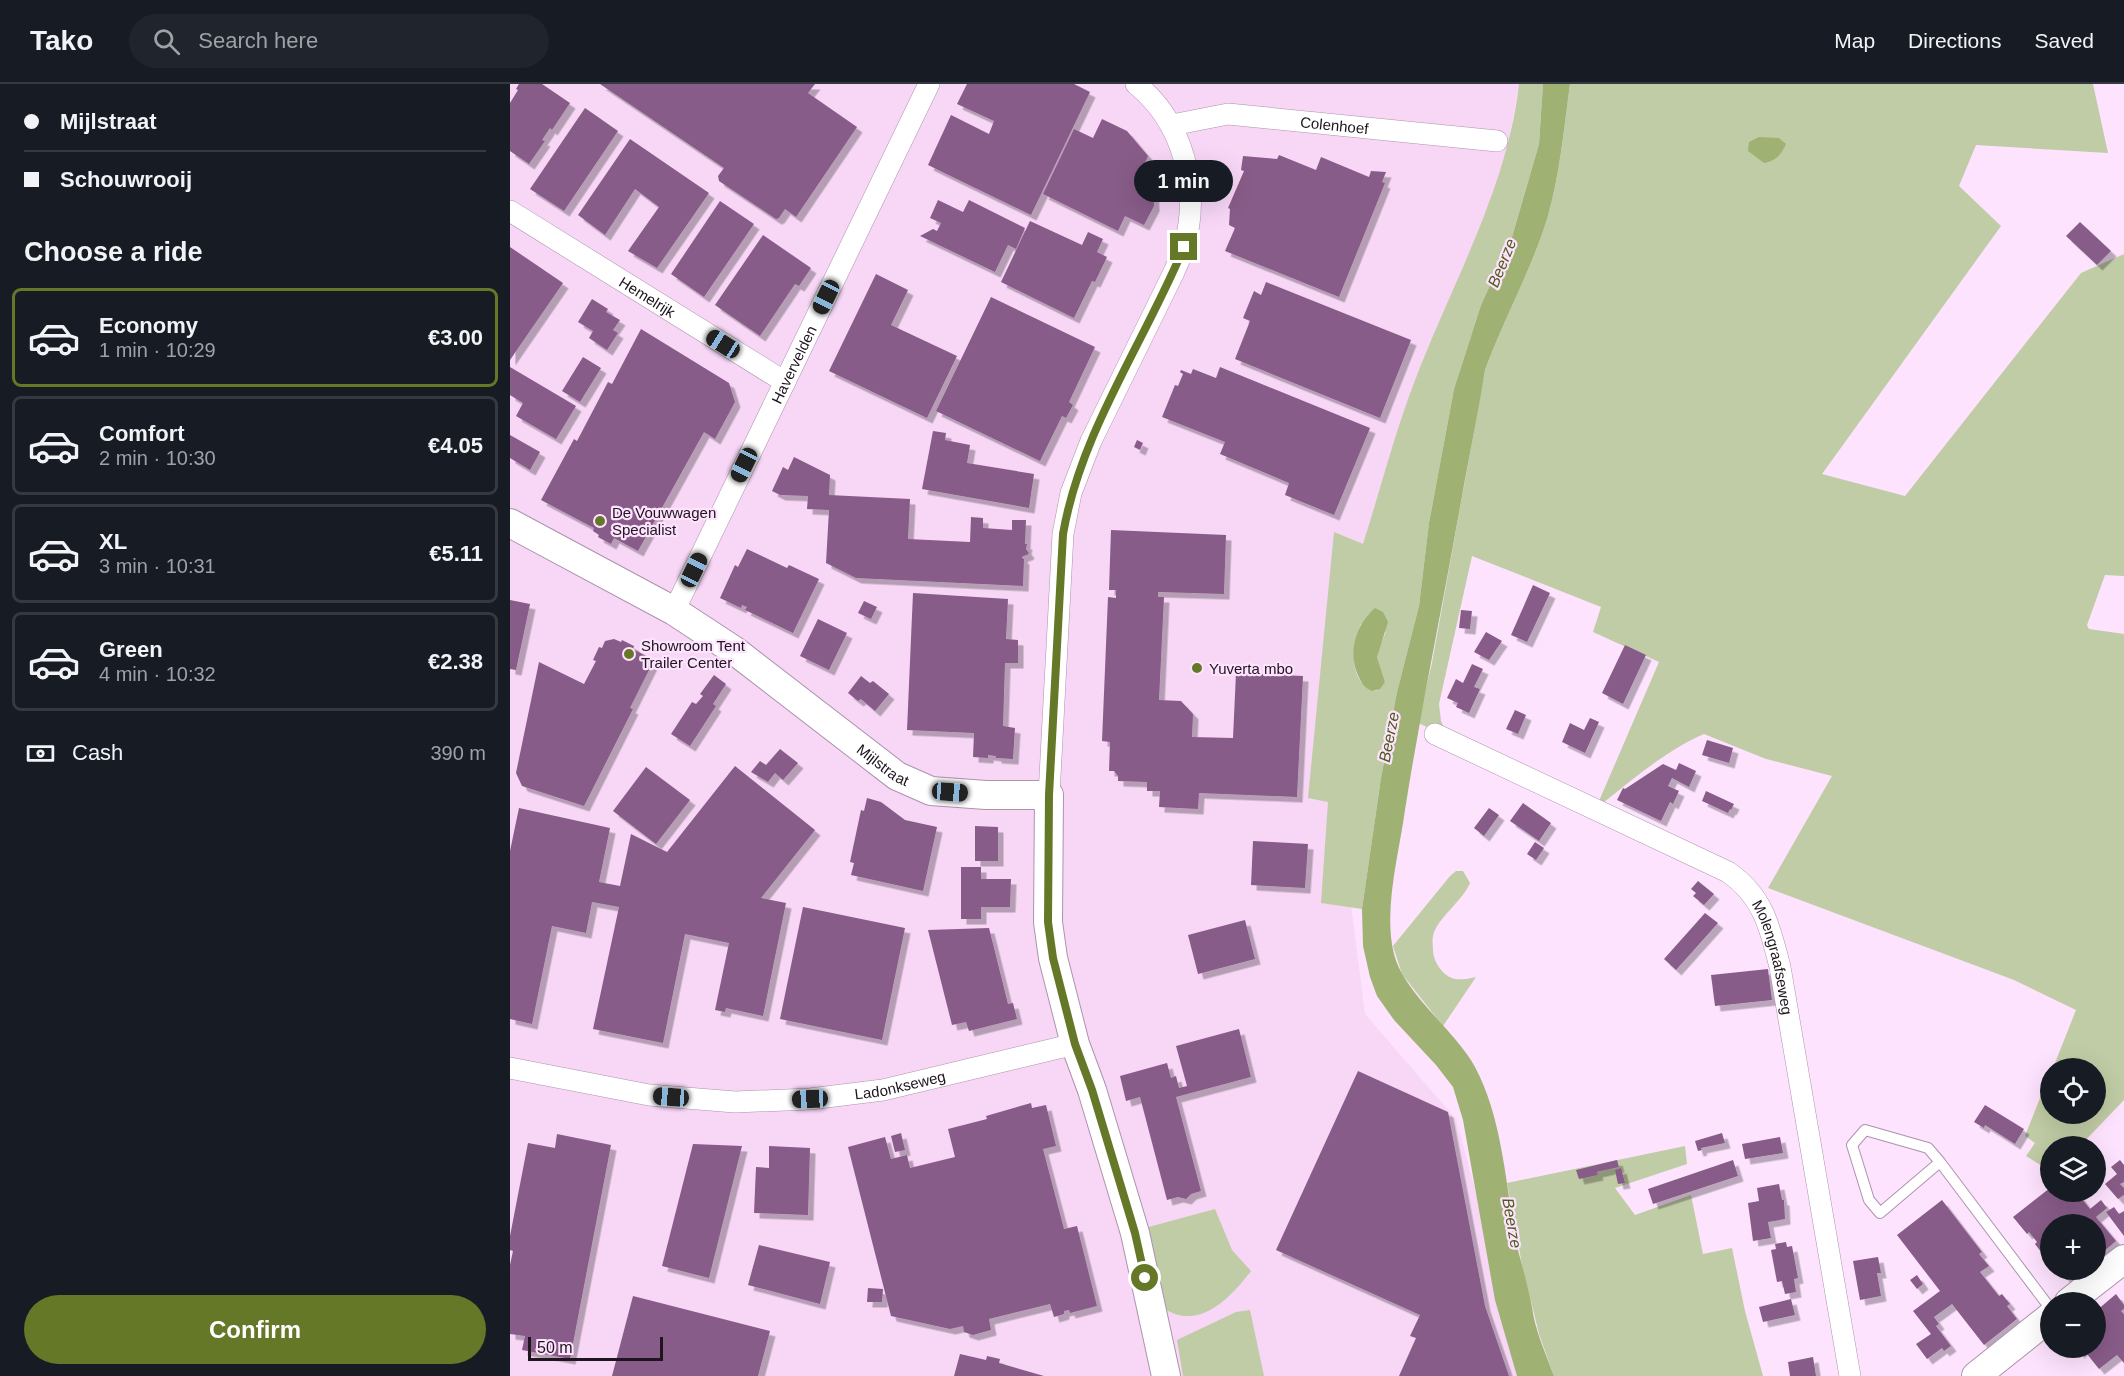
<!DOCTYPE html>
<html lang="en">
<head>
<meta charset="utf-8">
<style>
  :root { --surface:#171b24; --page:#20242c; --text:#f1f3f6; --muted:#9ea1a6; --line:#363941; --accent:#657828 }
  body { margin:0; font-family:Arial,sans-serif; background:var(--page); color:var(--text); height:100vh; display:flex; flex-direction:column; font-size:22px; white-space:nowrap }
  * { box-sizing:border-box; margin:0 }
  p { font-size:20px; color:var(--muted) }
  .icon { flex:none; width:33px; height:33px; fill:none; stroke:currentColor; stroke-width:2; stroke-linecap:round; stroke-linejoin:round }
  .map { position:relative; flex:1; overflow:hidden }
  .panel { display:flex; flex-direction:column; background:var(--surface); width:510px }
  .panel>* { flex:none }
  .hud { display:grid; align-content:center; height:132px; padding:0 24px; background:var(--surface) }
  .fabs { position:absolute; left:1530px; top:974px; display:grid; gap:12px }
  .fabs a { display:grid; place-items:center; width:66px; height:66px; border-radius:50%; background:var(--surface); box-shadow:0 6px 24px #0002; font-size:30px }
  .scale { position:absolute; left:18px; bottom:15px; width:135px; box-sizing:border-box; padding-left:6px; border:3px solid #1e151e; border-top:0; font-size:16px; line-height:21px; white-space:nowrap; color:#1e151e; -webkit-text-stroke:4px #fee3fe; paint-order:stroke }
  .end { position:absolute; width:27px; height:27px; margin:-14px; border:8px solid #657828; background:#fff; box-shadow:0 0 0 3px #fff }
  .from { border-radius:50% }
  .bubble { position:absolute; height:42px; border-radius:21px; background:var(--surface); box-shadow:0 6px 24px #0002; font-size:20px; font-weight:700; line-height:42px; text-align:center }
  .car { position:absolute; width:18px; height:36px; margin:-18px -9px; border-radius:8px; box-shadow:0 0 4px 2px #0007; background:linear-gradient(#222 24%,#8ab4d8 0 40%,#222 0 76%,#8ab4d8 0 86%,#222 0) }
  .hud b { display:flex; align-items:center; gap:21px; height:57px; font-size:22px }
  .hud b+b { border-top:2px solid var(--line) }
  .hud i { width:15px; height:15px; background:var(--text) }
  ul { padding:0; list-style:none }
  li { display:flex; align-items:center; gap:18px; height:99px; margin:0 12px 9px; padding:0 12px; border:3px solid var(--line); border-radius:9px }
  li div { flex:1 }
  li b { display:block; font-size:22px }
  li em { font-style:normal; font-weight:700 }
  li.on { border-color:var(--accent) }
  li>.icon { width:54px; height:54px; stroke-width:1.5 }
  h2 { padding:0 24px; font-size:27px; line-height:72px }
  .pay { display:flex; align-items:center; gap:15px; height:66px; padding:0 24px; font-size:22px }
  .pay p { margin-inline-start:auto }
  .primary-button { display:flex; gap:12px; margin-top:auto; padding:12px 24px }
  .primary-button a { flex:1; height:69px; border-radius:36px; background:var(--accent); color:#fff; font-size:24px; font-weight:700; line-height:69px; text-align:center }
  header { display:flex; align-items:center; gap:36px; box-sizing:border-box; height:84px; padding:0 30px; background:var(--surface); border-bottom:2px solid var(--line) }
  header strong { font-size:28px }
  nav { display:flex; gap:33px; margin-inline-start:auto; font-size:21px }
  .search { width:420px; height:54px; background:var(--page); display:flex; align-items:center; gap:15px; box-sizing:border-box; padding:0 21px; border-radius:33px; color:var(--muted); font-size:22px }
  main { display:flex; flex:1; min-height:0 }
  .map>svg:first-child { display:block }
</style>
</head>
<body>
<header>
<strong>Tako</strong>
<div class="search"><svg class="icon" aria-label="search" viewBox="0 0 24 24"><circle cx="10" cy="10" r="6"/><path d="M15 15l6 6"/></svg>Search here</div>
<nav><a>Map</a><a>Directions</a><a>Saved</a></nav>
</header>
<main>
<section class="panel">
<div class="hud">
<b><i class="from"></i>Mijlstraat</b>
<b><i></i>Schouwrooij</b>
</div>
<h2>Choose a ride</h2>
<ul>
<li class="on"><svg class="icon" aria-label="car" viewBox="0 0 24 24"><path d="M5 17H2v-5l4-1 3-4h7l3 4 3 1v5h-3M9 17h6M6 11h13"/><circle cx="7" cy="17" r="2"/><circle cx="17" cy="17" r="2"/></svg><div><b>Economy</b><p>1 min · 10:29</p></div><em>€3.00</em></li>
<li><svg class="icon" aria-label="car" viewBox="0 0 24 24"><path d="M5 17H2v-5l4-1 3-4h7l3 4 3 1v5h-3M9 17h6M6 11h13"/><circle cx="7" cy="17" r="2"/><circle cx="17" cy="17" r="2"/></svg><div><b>Comfort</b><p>2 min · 10:30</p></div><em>€4.05</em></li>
<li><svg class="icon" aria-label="car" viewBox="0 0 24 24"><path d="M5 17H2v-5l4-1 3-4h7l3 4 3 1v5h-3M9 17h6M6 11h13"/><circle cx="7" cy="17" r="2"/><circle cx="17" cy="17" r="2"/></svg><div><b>XL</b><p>3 min · 10:31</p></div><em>€5.11</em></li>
<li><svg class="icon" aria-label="car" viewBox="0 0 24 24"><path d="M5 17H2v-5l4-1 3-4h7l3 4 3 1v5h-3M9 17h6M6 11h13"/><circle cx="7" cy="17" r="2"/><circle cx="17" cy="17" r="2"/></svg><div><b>Green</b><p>4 min · 10:32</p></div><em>€2.38</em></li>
</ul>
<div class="pay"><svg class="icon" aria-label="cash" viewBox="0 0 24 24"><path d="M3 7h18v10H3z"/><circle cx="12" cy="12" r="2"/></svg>Cash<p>390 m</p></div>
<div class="primary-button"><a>Confirm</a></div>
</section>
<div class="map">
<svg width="1614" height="1292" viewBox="0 0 1614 1292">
  <defs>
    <filter id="shadow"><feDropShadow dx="5.5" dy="5.5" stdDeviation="0" flood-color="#0004"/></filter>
  </defs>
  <rect width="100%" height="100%" fill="#fee3fe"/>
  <polygon fill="#f7d6f6" points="0,0 1009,0 997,66 981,113 840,813 855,930 946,1035 1015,1292 0,1292"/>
  <g fill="#c0cca5" fill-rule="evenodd">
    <path d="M1009 0H1033L1029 60 1002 153 971 221 944 305 919 439 909 522 887 608 871 694 852 825 811 819 818 718 798 714 824 448 853 460C870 407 884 351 904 299 941 201 997 106 1009 0ZM851 540 876 548 868 566 867 573 875 598 866 607C837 600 842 562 851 540Z"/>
    <path d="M1060 0H1583L1598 69 1466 61 1449 102 1491 142 1312 390 1395 412 1571 189 1614 170V492L1595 491 1577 541 1579 545 1614 550V1016L1570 1062H1540V1087L1516 1072 1525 1059 1515 1052 1540 989V1029H1586V984H1543L1566 926 1504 896 1258 804 1322 692 1256 675 1194 650C1157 666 1124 694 1093 719L1089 717 1149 578 1083 548 1091 523 962 472 929 620 931 637 938 652 908 639 922 579 975 286C994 234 1022 185 1038 132 1050 89 1054 44 1060 0Z"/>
    <path d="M946 787H953L960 799C952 818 927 834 923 852 922 856 923 862 923 866 923 874 927 881 932 887 942 898 952 896 966 893L933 942 892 890 883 862 940 792Z"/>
    <polygon points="1175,1062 1177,1080 1105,1104 1125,1131 1181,1111 1193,1170 1222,1164 1235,1227 1253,1292 1044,1292 1029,1250 1021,1217 1017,1208 997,1099"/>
    <path d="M705 1125 722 1166 741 1187C721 1213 690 1247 655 1225L635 1144Z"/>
    <polygon points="740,1226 754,1292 673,1292 667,1256 726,1228"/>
  </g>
  <g fill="#9fb273">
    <path d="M1033 0H1060C1054 44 1050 89 1038 132 1022 185 994 234 975 286 969 324 961 363 954 401 935 510 912 618 895 726 889 770 873 826 884 870 894 910 945 946 965 983 991 1032 995 1092 1004 1145L1008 1156 1007 1163C1013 1183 1018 1204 1022 1223 1025 1247 1036 1270 1044 1292H1007L985 1216 953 1036 943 1003 926 981 884 936 867 912 860 893 853 862 852 825 871 694 887 608 909 522 919 439 944 305 971 221 1002 153 1029 60Z"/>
    <path d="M1249 53 1269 54 1276 60C1271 71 1266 77 1254 79L1238 67 1239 58Z"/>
    <path d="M865 524 873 528 878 538 867 573 875 598 870 605 862 607C853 603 851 598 847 589 838 565 847 540 865 524Z"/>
  </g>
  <g fill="#885b88" filter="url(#shadow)">
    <polygon points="9,0 32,0 60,19 42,46 40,44 32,56 35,57 19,80 0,67 0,19 8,6 6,5"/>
    <polygon points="90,0 305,0 298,9 347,43 286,133 275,125 269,134 266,135 209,97 208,92 214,84"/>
    <polygon points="457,0 564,0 580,8 521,131 418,81 441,31 479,50 484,37 447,20"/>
    <polygon points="75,24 108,47 54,127 20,105"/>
    <polygon points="592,35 617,47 638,72 635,79 637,86 643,89 644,122 634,141 615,132 608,147 533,110 564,45 583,54"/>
    <polygon points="120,55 199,109 147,184 118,167 149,123 125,105 95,151 68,131"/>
    <polygon points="769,71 806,86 811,73 859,93 861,87 876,88 872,98 875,99 829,213 715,167 725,144 719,141 720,125 718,124 734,87 731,86 733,72 767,75"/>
    <polygon points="428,116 453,128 459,116 515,144 506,165 498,161 485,188 410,152 423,145 427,147 431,139 420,134"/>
    <polygon points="210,117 244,140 194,213 161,190"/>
    <polygon points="520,137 572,161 578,148 593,155 587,168 597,173 585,198 582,197 564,234 491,198"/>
    <polygon points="1570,138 1601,167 1587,181 1556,152"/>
    <polygon points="253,151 301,184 289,202 285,200 250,252 205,221"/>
    <polygon points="0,163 53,199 0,276"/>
    <polygon points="366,190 398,206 381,241 447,272 417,334 319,287"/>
    <polygon points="756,198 901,256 870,334 725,275 740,237 733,234 744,207 751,211"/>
    <polygon points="481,213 585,263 559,318 563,321 556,334 552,332 530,377 426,327"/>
    <polygon points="82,215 98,225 96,228 110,236 103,246 108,249 97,266 79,254 83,247 68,238"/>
    <polygon points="131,245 219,299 225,318 205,355 194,348 128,467 104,454 101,460 88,453 89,451 83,447 84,444 31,416 64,355 67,357 98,298 102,300"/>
    <polygon points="73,273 91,284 70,318 52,307"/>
    <polygon points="0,283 66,322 46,355 6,332 13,319 0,311"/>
    <polygon points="710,283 860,344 824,431 775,411 779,399 710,370 715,358 652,333 665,301 668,302 673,290 670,288 671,286 681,290 683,285 706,294"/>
    <polygon points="423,347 436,349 435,356 460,361 457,379 524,390 519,424 412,405"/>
    <polygon points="0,351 30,368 20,386 0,374"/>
    <polygon points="627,356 633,359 630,366 624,363"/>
    <polygon points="284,373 320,391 319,411 400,415 398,455 460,458 461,433 473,434 473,444 502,446 502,436 516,436 515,460 517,460 516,465 519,469 517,471 513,472 512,474 514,475 513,502 346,494 316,479 319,426 297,425 298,412 270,411 262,407 273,383 278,386"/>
    <polygon points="601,446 716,451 714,510 648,508 648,513 654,513 649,616 671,617 683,630 682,653 723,654 726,589 793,592 787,713 689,709 688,725 649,723 650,707 637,707 637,698 608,697 608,692 604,687 599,687 600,658 592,657 598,513 606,514 606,506 599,506"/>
    <polygon points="237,465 277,484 279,481 309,495 283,549 235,526 237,523 232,521 231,524 210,514 225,481 228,483"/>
    <polygon points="1023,501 1040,509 1017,558 1001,551"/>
    <polygon points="403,509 498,515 496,555 508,556 508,579 495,579 493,642 505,644 503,675 486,674 486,672 478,671 478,674 463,673 464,649 397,646"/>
    <polygon points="0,516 20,520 6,586 0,585"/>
    <polygon points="354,517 367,523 361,535 348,529"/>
    <polygon points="951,526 962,527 960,545 949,544"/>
    <polygon points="308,535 337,549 319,586 290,572"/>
    <polygon points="976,548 992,557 979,576 964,568"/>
    <polygon points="104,555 111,558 112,556 124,562 123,565 144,576 120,624 123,625 74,722 12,702 6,689 29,578 74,600 86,577 83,576 89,563 92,564 95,557"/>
    <polygon points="1115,561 1136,571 1113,620 1092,609"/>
    <polygon points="962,580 973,585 964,603 970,605 959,629 946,623 948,619 937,614 946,595 953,599"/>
    <polygon points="204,591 216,600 203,620 206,622 180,662 161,650 182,618 186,620 193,612 190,610"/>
    <polygon points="351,592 360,599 363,597 379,610 365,627 351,615 348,617 338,609"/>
    <polygon points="1005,626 1016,631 1008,650 996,645"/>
    <polygon points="1080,634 1089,638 1075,669 1052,658 1060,639 1074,646"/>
    <polygon points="1197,656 1223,664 1219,679 1192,671"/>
    <polygon points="270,665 288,679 273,696 265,689 258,698 241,688 250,677 256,681"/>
    <polygon points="1169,679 1186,687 1179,703 1162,694 1158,702 1169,707 1163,720 1160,718 1151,737 1107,716 1113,704 1115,705 1153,680 1166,686"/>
    <polygon points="225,682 305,746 251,814 276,819 253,932 216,924 215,928 205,926 219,859 175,850 153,959 83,945 109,823 82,818 76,849 42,842 22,940 0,935 0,767 9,724 100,744 89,798 110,802 121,750 157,768"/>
    <polygon points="136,683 180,716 146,760 103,727"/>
    <polygon points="1196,707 1224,720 1221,726 1220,725 1218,729 1192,717"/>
    <polygon points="357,714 371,718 395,736 427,743 413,807 341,791 344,779 340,778 351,726 354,727"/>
    <polygon points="1013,719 1041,739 1029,757 1000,737"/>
    <polygon points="979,724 989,731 974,752 964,744"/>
    <polygon points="465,742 488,743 488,777 465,777"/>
    <polygon points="743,757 798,760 795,804 741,801"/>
    <polygon points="1025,758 1034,764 1026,776 1017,770"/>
    <polygon points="451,783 471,783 471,795 501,795 500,823 471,823 471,835 451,835"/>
    <polygon points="1188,797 1204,810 1194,821 1183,812 1186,809 1181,805"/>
    <polygon points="293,823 395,844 372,956 270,935"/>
    <polygon points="1195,829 1208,839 1166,886 1154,875"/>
    <polygon points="735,836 745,875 688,890 678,851"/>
    <polygon points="479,844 498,920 503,919 507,935 459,947 456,938 442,941 418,846"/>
    <polygon points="1258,885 1262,916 1205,922 1201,891"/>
    <polygon points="729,945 741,993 666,1013 691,1107 681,1110 676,1115 668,1113 657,1116 630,1013 616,1017 610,992 657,979 661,994 666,992 669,1004 677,1002 666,962"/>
    <polygon points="848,987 938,1028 975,1222 999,1292 889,1292 906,1254 900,1252 910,1231 766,1166"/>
    <polygon points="521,1019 522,1024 536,1021 546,1062 533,1065 554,1145 567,1142 587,1222 560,1229 559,1226 554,1227 554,1230 544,1233 540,1220 479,1235 481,1246 463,1251 454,1248 453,1242 440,1245 381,1232 338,1063 375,1053 381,1075 397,1071 400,1084 445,1073 438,1045 477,1035 476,1032"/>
    <polygon points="1475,1021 1514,1045 1505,1060 1475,1041 1474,1044 1464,1038"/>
    <polygon points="391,1049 395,1066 385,1068 381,1052"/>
    <polygon points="1212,1049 1215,1059 1191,1064 1192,1066 1188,1067 1185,1057"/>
    <polygon points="47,1050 101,1061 60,1275 12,1266 15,1252 0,1250 0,1181 3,1167 0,1166 0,1152 18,1059 45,1064"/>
    <polygon points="1270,1053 1273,1069 1235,1075 1232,1060"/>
    <polygon points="183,1060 232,1062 199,1194 152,1182"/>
    <polygon points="259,1062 300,1064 298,1131 244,1129 246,1083 259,1084"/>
    <polygon points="1107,1076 1109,1083 1087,1088 1088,1091 1069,1095 1066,1086"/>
    <polygon points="1223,1076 1228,1092 1143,1120 1138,1105"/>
    <polygon points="1610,1076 1614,1081 1614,1098 1610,1100 1614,1104 1614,1111 1608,1115 1595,1100 1607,1090 1601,1083"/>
    <polygon points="1111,1084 1115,1099 1108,1100 1105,1086"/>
    <polygon points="1269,1100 1272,1116 1274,1116 1275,1135 1258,1138 1261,1154 1243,1157 1238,1119 1249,1117 1247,1104"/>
    <polygon points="1540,1104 1540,1107 1566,1107 1580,1125 1591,1116 1597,1124 1586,1133 1606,1157 1586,1174 1586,1140 1540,1140 1540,1174 1538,1177 1525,1160 1527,1158 1519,1148 1517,1150 1503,1133"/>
    <polygon points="1432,1116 1472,1168 1469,1170 1479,1182 1470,1188 1489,1212 1492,1210 1500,1220 1497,1222 1507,1235 1474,1261 1442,1220 1424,1233 1429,1240 1426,1242 1441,1262 1434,1267 1432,1264 1417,1275 1406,1260 1421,1250 1403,1227 1430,1207 1387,1151"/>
    <polygon points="1604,1123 1609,1130 1614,1127 1614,1152 1596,1128"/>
    <polygon points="1276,1158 1277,1163 1282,1162 1288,1194 1284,1195 1286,1208 1275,1210 1272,1197 1267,1198 1261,1166 1266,1165 1265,1160"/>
    <polygon points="249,1161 320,1178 310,1220 238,1201"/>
    <polygon points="1368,1173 1371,1189 1367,1189 1371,1212 1350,1216 1343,1177"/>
    <polygon points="1548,1185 1571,1185 1557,1196"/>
    <polygon points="1407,1191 1413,1200 1407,1205 1400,1196"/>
    <polygon points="358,1204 373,1205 372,1218 357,1218"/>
    <polygon points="1606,1210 1614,1221 1614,1225 1611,1227 1614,1230 1614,1279 1607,1271 1589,1285 1573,1265 1569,1269 1564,1263 1586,1263 1586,1227"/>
    <polygon points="123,1212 260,1247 248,1292 102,1292"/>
    <polygon points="1281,1215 1285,1231 1253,1238 1249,1223"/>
    <polygon points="450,1270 476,1276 477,1272 490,1275 489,1279 534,1292 444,1292"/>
    <polygon points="1303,1273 1306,1292 1280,1292 1278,1278"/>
  </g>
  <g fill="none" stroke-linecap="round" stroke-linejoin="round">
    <g stroke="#ac93ac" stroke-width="12">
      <polyline id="lane" points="1430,1078 1370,1129 1359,1116 1342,1061 1355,1046 1418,1064 1430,1078 1540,1224"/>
    </g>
    <g stroke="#ac93ac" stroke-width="22">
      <g id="street">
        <path id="s1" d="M662 41 718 30 987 57"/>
        <path id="s2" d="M0 127 275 298"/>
        <path id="s3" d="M164 527 419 0"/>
        <path id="s4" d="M925 650 1218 788C1253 812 1260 843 1270 883L1340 1292"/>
        <path d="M539 711 553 450 561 409 581 357 664 188C667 180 672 172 674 163 691 105 673 38 626 0"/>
        <path id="s5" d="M0 984 139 1011 225 1018 300 1015 373 1006 565 960"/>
      </g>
    </g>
    <g stroke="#ac93ac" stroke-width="30">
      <g id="secondary">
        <path id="s6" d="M0 439 164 527 193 546 225 567 387 692 421 707 476 711H539L538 838 543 874 565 960 582 1006 625 1149 656 1292"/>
        <polyline points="1559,1218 1614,1175"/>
        <polyline points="1466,1292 1540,1233"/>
      </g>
    </g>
    <use href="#lane" stroke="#fff" stroke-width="10"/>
    <use href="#street" stroke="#fff" stroke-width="21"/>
    <use href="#secondary" stroke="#fff" stroke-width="28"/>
  </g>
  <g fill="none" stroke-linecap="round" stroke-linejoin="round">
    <path stroke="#657828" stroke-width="8" d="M635 1194 625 1149 582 1006 565 960 543 874 538 838 539 711 553 450C571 347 634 259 674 163"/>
  </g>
  <g fill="#657828" stroke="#fee3fe" stroke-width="2">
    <circle cx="90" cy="437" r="6"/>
    <circle cx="119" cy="570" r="6"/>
    <circle cx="687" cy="584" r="6"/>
  </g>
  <g text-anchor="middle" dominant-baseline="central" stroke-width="4.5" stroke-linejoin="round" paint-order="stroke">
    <g font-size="15" fill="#1e151e" stroke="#fee3fe">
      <text stroke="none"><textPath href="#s1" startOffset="164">Colenhoef</textPath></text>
      <text stroke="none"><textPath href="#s2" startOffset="162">Hemelrijk</textPath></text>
      <text stroke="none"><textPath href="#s3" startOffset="274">Havervelden</textPath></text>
      <text stroke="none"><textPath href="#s6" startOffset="446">Mijlstraat</textPath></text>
      <text stroke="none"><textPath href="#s4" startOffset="424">Molengraafseweg</textPath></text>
      <text stroke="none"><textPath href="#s5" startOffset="394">Ladonkseweg</textPath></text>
    </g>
    <g font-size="15" fill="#1e151e" stroke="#fee3fe" text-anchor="start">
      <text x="102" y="428">De Vouwwagen<tspan x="102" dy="17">Specialist</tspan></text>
      <text x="131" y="561">Showroom Tent<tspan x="131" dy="17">Trailer Center</tspan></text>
      <text x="699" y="584">Yuverta mbo</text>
    </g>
    <g font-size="16" font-style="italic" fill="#4c5c18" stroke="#fee3fe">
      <text transform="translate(992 179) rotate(-68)">Beerze</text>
      <text transform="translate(879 653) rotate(-79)">Beerze</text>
      <text transform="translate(1002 1139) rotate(80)">Beerze</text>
    </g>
  </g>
</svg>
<div class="fabs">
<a><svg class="icon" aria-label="locate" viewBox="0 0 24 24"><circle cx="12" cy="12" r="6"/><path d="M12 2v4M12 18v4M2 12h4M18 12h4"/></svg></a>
<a><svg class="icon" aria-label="layers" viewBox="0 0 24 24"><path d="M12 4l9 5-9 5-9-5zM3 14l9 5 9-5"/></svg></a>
<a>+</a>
<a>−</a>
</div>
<div class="scale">50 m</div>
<i class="end from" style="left:635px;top:1194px"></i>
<i class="end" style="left:674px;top:163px"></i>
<div class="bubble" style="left:624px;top:76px;width:99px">1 min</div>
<i class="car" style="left:316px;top:213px;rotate:206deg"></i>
<i class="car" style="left:213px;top:260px;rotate:302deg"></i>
<i class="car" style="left:234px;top:381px;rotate:206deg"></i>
<i class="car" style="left:184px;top:486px;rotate:26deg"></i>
<i class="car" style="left:440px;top:708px;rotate:94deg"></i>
<i class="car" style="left:161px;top:1013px;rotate:274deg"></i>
<i class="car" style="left:300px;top:1015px;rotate:268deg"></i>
</div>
</main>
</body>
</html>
